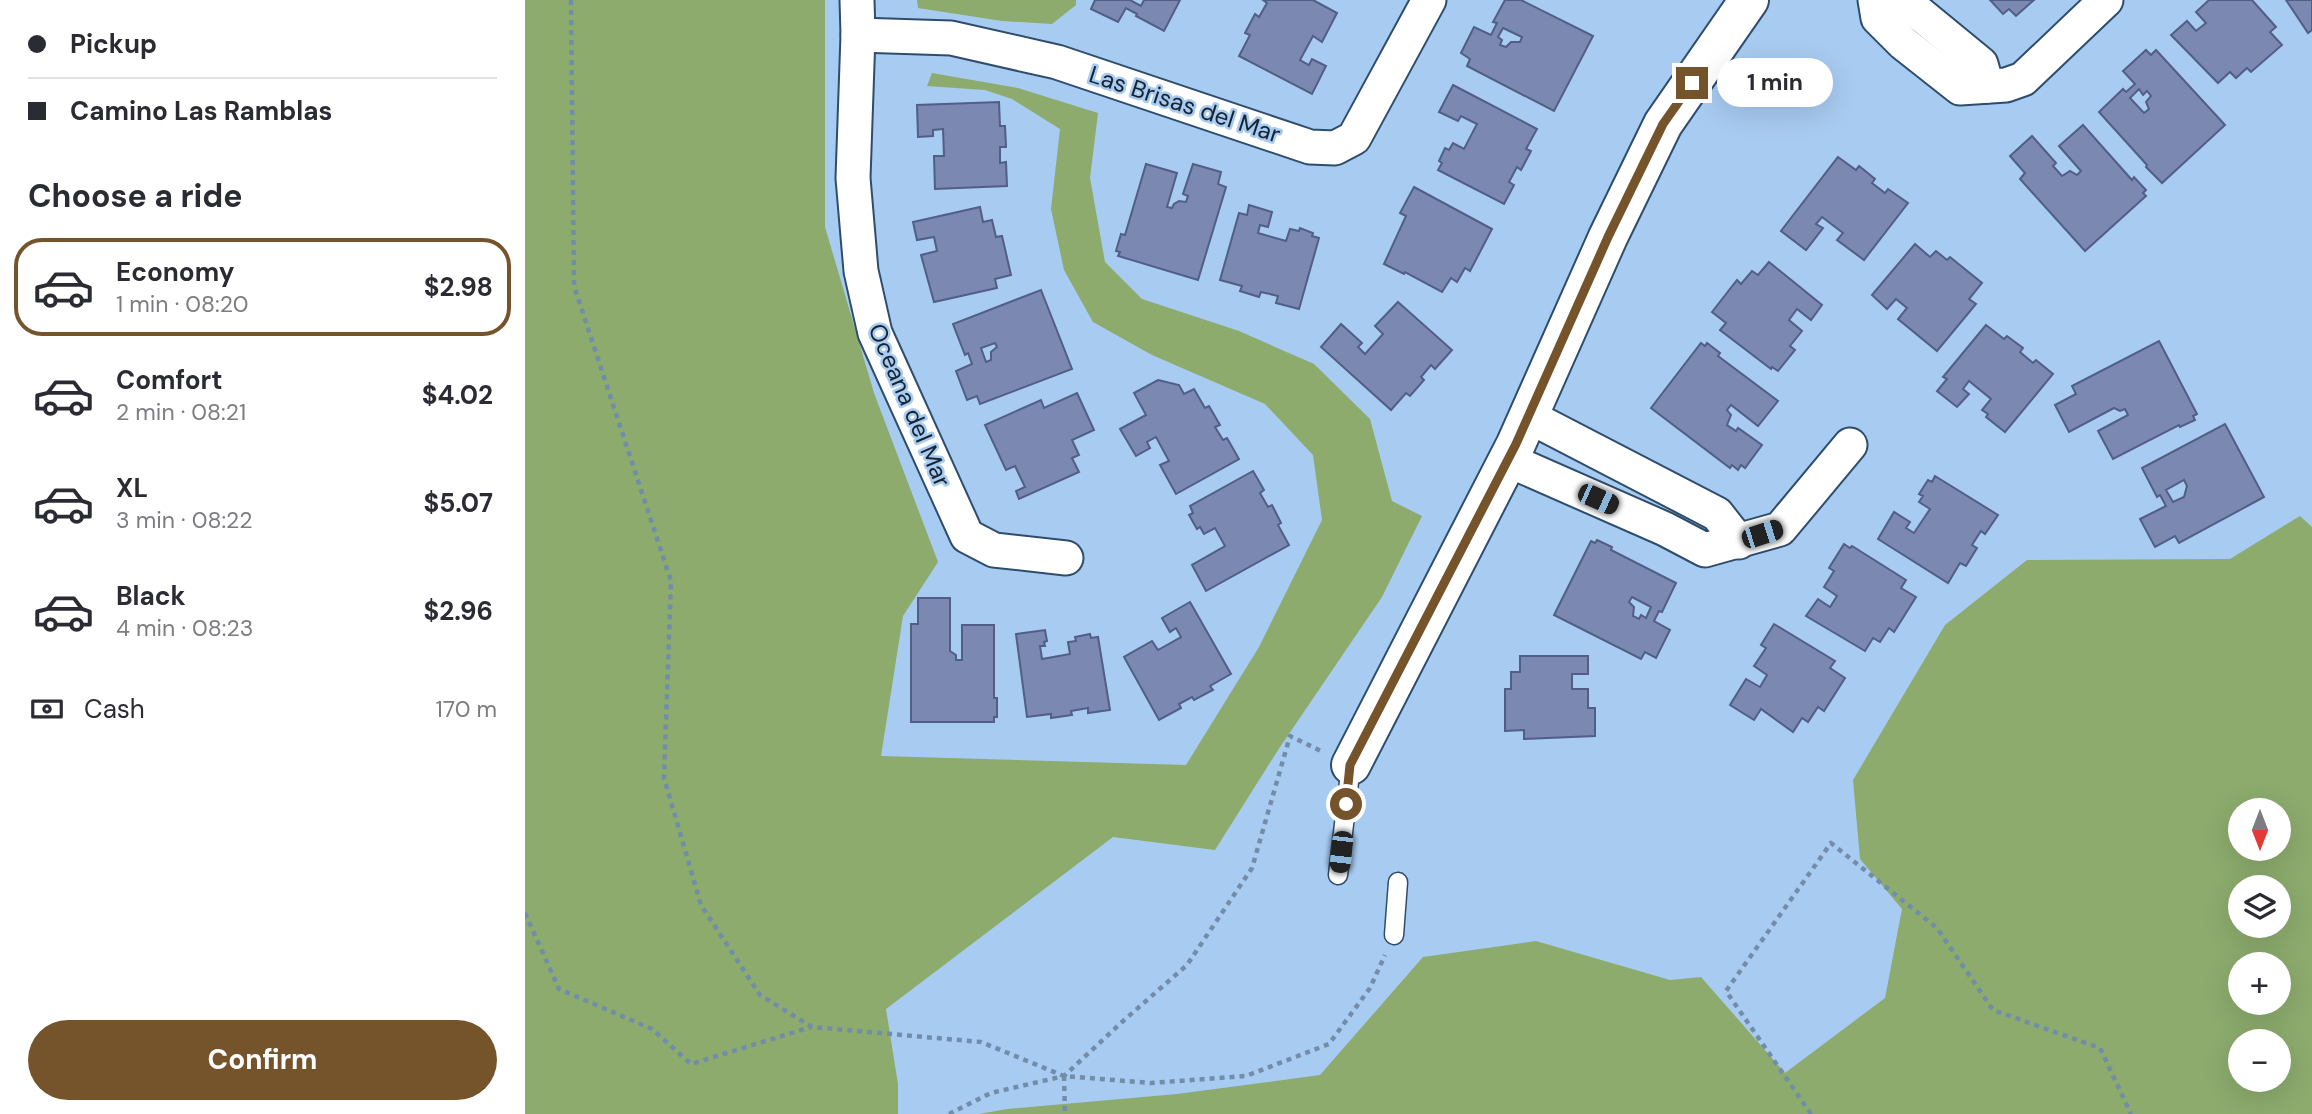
<!DOCTYPE html>
<html lang="en">
<head>
<meta charset="utf-8">
<style>
  :root { --surface:#fff; --page:#f7f7f7; --text:#2b2b33; --muted:#7c7c81; --line:#e1e1e2; --accent:#75542b }
  body { margin:0; font-family:"DM Sans",sans-serif; background:var(--page); color:var(--text); height:100vh; display:flex; flex-direction:column; font-size:26px; white-space:nowrap }
  * { box-sizing:border-box; margin:0 }
  p { font-size:23px; color:var(--muted) }
  .icon { flex:none; width:38px; height:38px; fill:none; stroke:currentColor; stroke-width:2; stroke-linecap:round; stroke-linejoin:round }
  .map { position:relative; flex:1; overflow:hidden }
  .sheet { display:flex; flex-direction:column; background:var(--surface); width:525px }
  .sheet>* { flex:none }
  .top-card { display:grid; align-content:center; height:154px; padding:0 28px; background:var(--surface) }
  .needle { width:46px; rotate:180deg }
  .fabs { position:absolute; left:1703px; top:798px; display:grid; gap:14px }
  .fabs a { display:grid; place-items:center; width:63px; height:63px; border-radius:50%; background:var(--surface); box-shadow:0 7px 28px #0002; font-size:35px }
  .end { position:absolute; width:32px; height:32px; margin:-16px; border:9px solid #75542b; background:#fff; box-shadow:0 0 0 4px #fff }
  .from { border-radius:50% }
  .bubble { position:absolute; height:49px; border-radius:24px; background:var(--surface); box-shadow:0 7px 28px #0002; font-size:23px; font-weight:700; line-height:49px; text-align:center }
  .car { position:absolute; width:21px; height:42px; margin:-21px -10px; border-radius:9px; box-shadow:0 0 5px 2px #0007; background:linear-gradient(#222 24%,#8ab4d8 0 40%,#222 0 76%,#8ab4d8 0 86%,#222 0) }
  .top-card b { display:flex; align-items:center; gap:24px; height:66px; font-size:26px }
  .top-card b+b { border-top:2px solid var(--line) }
  .top-card i { width:18px; height:18px; background:var(--text) }
  ul { padding:0; list-style:none }
  li { display:flex; align-items:center; gap:21px; height:98px; margin:0 14px 10px; padding:0 14px; border:4px solid transparent; border-radius:28px }
  li div { flex:1 }
  li b { display:block; font-size:26px }
  li em { font-style:normal; font-weight:700 }
  li.on { border-color:var(--accent) }
  li>.icon { width:63px; height:63px; stroke-width:1.5 }
  h2 { padding:0 28px; font-size:32px; line-height:84px }
  .pay { display:flex; align-items:center; gap:18px; height:77px; padding:0 28px; font-size:26px }
  .pay p { margin-inline-start:auto }
  .cta { display:flex; gap:14px; margin-top:auto; padding:14px 28px }
  .cta a { flex:1; height:80px; border-radius:42px; background:var(--accent); color:#fff; font-size:28px; font-weight:700; line-height:80px; text-align:center }
  main { display:flex; flex:1; min-height:0 }
  .map>svg:first-child { display:block }
</style>
</head>
<body>
<main>
<section class="sheet">
<div class="top-card">
<b><i class="from"></i>Pickup</b>
<b><i></i>Camino Las Ramblas</b>
</div>
<h2>Choose a ride</h2>
<ul>
<li class="on"><svg class="icon" aria-label="car" viewBox="0 0 24 24"><path d="M5 17H2v-5l4-1 3-4h7l3 4 3 1v5h-3M9 17h6M6 11h13"/><circle cx="7" cy="17" r="2"/><circle cx="17" cy="17" r="2"/></svg><div><b>Economy</b><p>1 min · 08:20</p></div><em>$2.98</em></li>
<li><svg class="icon" aria-label="car" viewBox="0 0 24 24"><path d="M5 17H2v-5l4-1 3-4h7l3 4 3 1v5h-3M9 17h6M6 11h13"/><circle cx="7" cy="17" r="2"/><circle cx="17" cy="17" r="2"/></svg><div><b>Comfort</b><p>2 min · 08:21</p></div><em>$4.02</em></li>
<li><svg class="icon" aria-label="car" viewBox="0 0 24 24"><path d="M5 17H2v-5l4-1 3-4h7l3 4 3 1v5h-3M9 17h6M6 11h13"/><circle cx="7" cy="17" r="2"/><circle cx="17" cy="17" r="2"/></svg><div><b>XL</b><p>3 min · 08:22</p></div><em>$5.07</em></li>
<li><svg class="icon" aria-label="car" viewBox="0 0 24 24"><path d="M5 17H2v-5l4-1 3-4h7l3 4 3 1v5h-3M9 17h6M6 11h13"/><circle cx="7" cy="17" r="2"/><circle cx="17" cy="17" r="2"/></svg><div><b>Black</b><p>4 min · 08:23</p></div><em>$2.96</em></li>
</ul>
<div class="pay"><svg class="icon" aria-label="cash" viewBox="0 0 24 24"><path d="M3 7h18v10H3z"/><circle cx="12" cy="12" r="2"/></svg>Cash<p>170 m</p></div>
<div class="cta"><a>Confirm</a></div>
</section>
<div class="map">
<svg width="1787" height="1114" viewBox="0 0 1787 1114">
  <rect width="100%" height="100%" fill="#a8cbf1"/>
  <g fill="#8cab6d" fill-rule="evenodd">
    <polygon points="0,0 300,0 300,227 349,393 413,562 378,616 356,756 661,765 734,647 797,520 788,455 740,404 627,355 568,322 539,270 526,209 535,129 487,99 460,90 402,86 407,73 493,88 573,113 565,178 580,262 617,299 714,331 789,364 845,419 867,501 897,516 857,597 753,750 690,850 588,837 361,1009 373,1084 373,1114 0,1114"/>
    <polygon points="392,0 551,0 551,5 527,24 477,21 393,8"/>
    <path d="M1775 516 1787 527V1114H454L482 1109 652 1094 795 1075 898 957 1011 941 1145 980 1176 977 1260 1073 1360 998 1377 909 1335 859 1328 780 1420 625 1502 560 1705 559ZM1754 810V849H1715V810ZM1754 887V926H1715V887ZM1715 964H1754V1003H1715ZM1715 1041H1754V1080H1715Z"/>
  </g>
  <g fill="#7a88b2" stroke="#515e85" stroke-width="2" fill-rule="evenodd">
    <polygon points="570,0 605,0 616,6 619,0 655,0 639,31 611,16 612,14 601,8 593,22 566,9"/>
    <polygon points="788,0 812,13 797,42 788,36 775,60 784,65 787,59 801,66 787,94 714,56 725,35 720,33 730,14 734,17 742,3 738,0"/>
    <path d="M980 0H996L1068 36 1029 111 942 66 945 59 936 53 949 27 966 35 972 23 968 22ZM978 28 997 37 995 42H986L981 47 975 45 977 40 973 37Z"/>
    <polygon points="1465,0 1509,0 1491,16 1484,9 1478,14"/>
    <polygon points="1684,0 1727,0 1751,27 1745,32 1757,45 1726,72 1722,68 1711,78 1705,72 1693,83 1646,35 1662,21 1671,31 1681,23 1671,12"/>
    <polygon points="1761,0 1787,0 1787,30 1783,33"/>
    <path d="M1621 50 1626 55 1631 50 1700 125 1637 183 1621 167 1622 165 1574 112 1598 89 1601 92 1610 84 1598 71ZM1614 89 1618 95 1622 91 1626 96 1621 102 1624 109 1619 113 1605 98Z"/>
    <polygon points="928,85 1012,129 1001,149 1006,151 996,170 992,167 984,182 989,185 979,204 913,170 917,163 914,161 920,148 924,150 928,143 939,149 952,124 936,116 933,121 914,112"/>
    <polygon points="474,102 475,126 480,126 481,147 475,147 475,163 481,162 482,186 410,189 409,156 419,156 418,129 408,130 408,136 393,137 392,105"/>
    <polygon points="1558,125 1607,180 1609,177 1621,190 1618,193 1621,196 1560,251 1495,179 1500,173 1485,156 1507,136 1531,163 1528,166 1537,176 1545,171 1552,175 1556,171 1534,146"/>
    <polygon points="1313,157 1331,170 1334,166 1350,179 1347,183 1360,193 1363,189 1383,203 1339,260 1312,240 1318,233 1297,217 1291,224 1298,228 1281,250 1256,231"/>
    <polygon points="621,164 652,173 642,207 647,208 649,204 654,201 661,202 663,196 658,194 668,164 696,172 693,184 701,187 673,280 593,256 595,252 591,251 596,234 600,235"/>
    <polygon points="889,187 967,229 945,271 940,268 932,282 926,278 917,292 880,272 879,274 859,264 881,216 875,213"/>
    <polygon points="724,205 747,212 743,227 735,225 733,233 761,241 765,229 774,231 775,228 788,233 787,236 794,238 774,309 751,303 753,296 736,292 734,297 715,291 717,286 695,280 714,213 722,215"/>
    <polygon points="455,207 458,222 467,220 471,237 477,236 486,275 470,279 472,288 409,302 396,255 412,251 409,237 392,240 388,222"/>
    <polygon points="1390,244 1405,257 1411,251 1422,260 1425,257 1457,283 1444,299 1451,304 1412,351 1373,319 1382,308 1371,299 1362,309 1347,295"/>
    <polygon points="1244,262 1297,305 1286,320 1272,309 1264,320 1277,331 1265,346 1270,350 1253,371 1247,367 1246,369 1195,330 1201,323 1187,312 1212,280 1216,284 1227,271 1233,275"/>
    <path d="M516 290 547 369 455 404 452 396 442 400 431 371 447 364 443 353 440 355 428 324ZM470 343 472 347 466 352V360L461 362 456 348Z"/>
    <polygon points="873,302 927,350 910,369 906,365 896,377 899,380 885,396 881,393 866,410 796,347 816,324 837,343 833,347 840,354 858,334 850,326"/>
    <polygon points="1461,325 1479,339 1482,336 1498,348 1495,352 1508,363 1511,360 1528,374 1480,432 1461,417 1463,414 1457,410 1466,399 1444,381 1438,389 1444,394 1432,407 1412,391 1422,379 1418,377"/>
    <polygon points="1634,341 1672,414 1668,416 1670,420 1655,427 1654,425 1588,459 1573,431 1603,415 1600,409 1595,411 1589,408 1544,432 1530,405 1551,394 1547,386"/>
    <polygon points="1176,343 1180,346 1182,343 1195,353 1193,356 1253,401 1233,426 1206,405 1202,410 1206,415 1202,425 1211,431 1213,428 1237,445 1220,468 1216,465 1213,470 1207,465 1205,468 1126,408"/>
    <polygon points="633,380 654,385 659,394 669,389 680,408 684,406 695,425 690,427 698,440 702,438 714,459 651,494 635,465 644,461 631,437 622,442 625,448 611,456 595,429 621,415 609,393"/>
    <polygon points="552,393 569,430 547,440 554,455 547,458 554,472 494,499 491,491 500,487 490,466 481,470 460,425 516,400 519,408"/>
    <path d="M1700 424 1739 497 1654 543 1650 536 1630 547 1615 519 1641 506 1635 495 1632 497 1617 468ZM1659 480 1662 486 1659 497 1648 502 1641 490Z"/>
    <polygon points="728,471 739,490 735,493 743,507 747,505 756,523 753,525 764,545 681,591 667,565 700,546 690,528 679,534 675,527 672,529 664,515 668,513 665,506"/>
    <polygon points="1410,476 1473,515 1460,534 1456,531 1447,545 1452,548 1441,566 1435,563 1423,583 1353,539 1369,512 1385,522 1381,528 1389,533 1405,509 1394,502 1398,496 1394,494 1403,480 1407,482"/>
    <path d="M1072 540 1087 547 1086 550 1151 583 1137 612 1134 611 1129 621 1145 630 1131 658 1120 652 1116 659 1029 615 1066 541 1070 543ZM1107 597 1126 607 1121 618 1116 615 1114 619 1108 616 1109 607 1104 602Z"/>
    <polygon points="1319,544 1325,548 1327,546 1381,580 1376,588 1391,597 1369,632 1364,628 1355,642 1348,638 1340,651 1281,616 1293,599 1305,607 1312,596 1299,587 1309,571 1304,568"/>
    <polygon points="393,598 425,598 425,651 431,655 431,660 437,660 437,625 469,625 469,698 472,698 472,717 469,717 469,722 386,722 386,624 393,624"/>
    <polygon points="665,602 706,674 685,686 688,690 669,700 667,697 654,704 656,708 634,720 599,657 627,641 633,650 656,637 651,628 645,632 637,618"/>
    <polygon points="1249,624 1310,661 1305,668 1320,678 1299,711 1293,707 1283,722 1277,718 1268,732 1236,709 1229,720 1205,705 1221,679 1235,687 1242,675 1229,666 1241,648 1236,645"/>
    <polygon points="520,630 522,641 519,642 520,646 515,646 517,659 545,654 543,642 551,641 550,637 565,634 566,638 573,637 585,710 563,713 563,708 546,711 547,715 526,718 526,714 502,717 491,634"/>
    <polygon points="995,656 1063,656 1063,674 1047,674 1047,689 1063,689 1063,708 1070,708 1070,736 999,739 999,730 980,731 980,689 986,689 986,672 995,672"/>
  </g>
  <g fill="none" stroke-linecap="round" stroke-linejoin="round">
    <g stroke="#2e4d6d" stroke-width="21">
      <g id="lane">
        <polyline points="813,875 826,765"/>
        <polyline points="869,935 873,882"/>
      </g>
    </g>
    <g stroke="#2e4d6d" stroke-width="37">
      <g id="street">
        <polyline points="332,0 333,35 328,178 336,271 350,333 442,536 469,550 541,558"/>
        <polyline points="1350,0 1353,18 1378,43 1435,88 1481,85 1498,79 1581,0"/>
        <polyline points="1378,0 1456,64 1462,86"/>
        <polyline points="333,35 426,38 532,62 785,147 810,148 829,138 904,0"/>
        <polyline points="1003,416 1192,514 1214,542"/>
        <polyline points="983,460 1140,529 1180,550 1255,529 1325,445"/>
      </g>
    </g>
    <g stroke="#2e4d6d" stroke-width="42">
      <polyline id="secondary" points="826,765 991,444 1083,237 1138,124 1224,0"/>
    </g>
    <g stroke="#728daa" stroke-width="4.5" stroke-dasharray="5 5" stroke-linecap="butt">
      <polyline points="46,0 49,286 146,581 139,778 176,905 235,995 287,1027 456,1042 539,1076 626,1083 721,1076 804,1044 845,988 860,955"/>
      <polyline points="0,913 34,989 127,1029 166,1064 286,1027"/>
      <polyline points="539,1076 540,1114"/>
      <polyline points="424,1114 466,1093 539,1076 597,1022 662,965 727,868 765,736 796,751"/>
      <polyline points="1286,1114 1201,991 1306,843 1412,928 1468,1010 1575,1048 1606,1114"/>
    </g>
    <use href="#lane" stroke="#fff" stroke-width="18"/>
    <use href="#street" stroke="#fff" stroke-width="33"/>
    <use href="#secondary" stroke="#fff" stroke-width="38"/>
  </g>
  <g fill="none" stroke-linecap="round" stroke-linejoin="round">
    <polyline stroke="#75542b" stroke-width="9" points="821,804 825,765 991,444 1083,237 1138,124 1167,83"/>
  </g>
  <g text-anchor="middle" dominant-baseline="central" stroke-width="5" stroke-linejoin="round" paint-order="stroke">
    <g font-size="24" fill="#162432" stroke="#a8cbf1">
      <text transform="translate(660 104) rotate(18)">Las Brisas del Mar</text>
      <text transform="translate(385 405) rotate(67)">Oceana del Mar</text>
    </g>
  </g>
</svg>
<div class="fabs">
<a><svg class="needle" viewBox="-14 -14 28 28"><path d="M0-13l5 13h-10z" fill="#e53935"/><path d="M0 13l5-13h-10z" fill="#7c7c81"/></svg></a>
<a><svg class="icon" aria-label="layers" viewBox="0 0 24 24"><path d="M12 4l9 5-9 5-9-5zM3 14l9 5 9-5"/></svg></a>
<a>+</a>
<a>−</a>
</div>
<i class="end from" style="left:821px;top:804px"></i>
<i class="end" style="left:1167px;top:83px"></i>
<div class="bubble" style="left:1192px;top:58px;width:116px">1 min</div>
<i class="car" style="left:1073px;top:499px;rotate:114deg"></i>
<i class="car" style="left:1237px;top:534px;rotate:72deg"></i>
<i class="car" style="left:816px;top:852px;rotate:186deg"></i>
</div>
</main>
</body>
</html>
